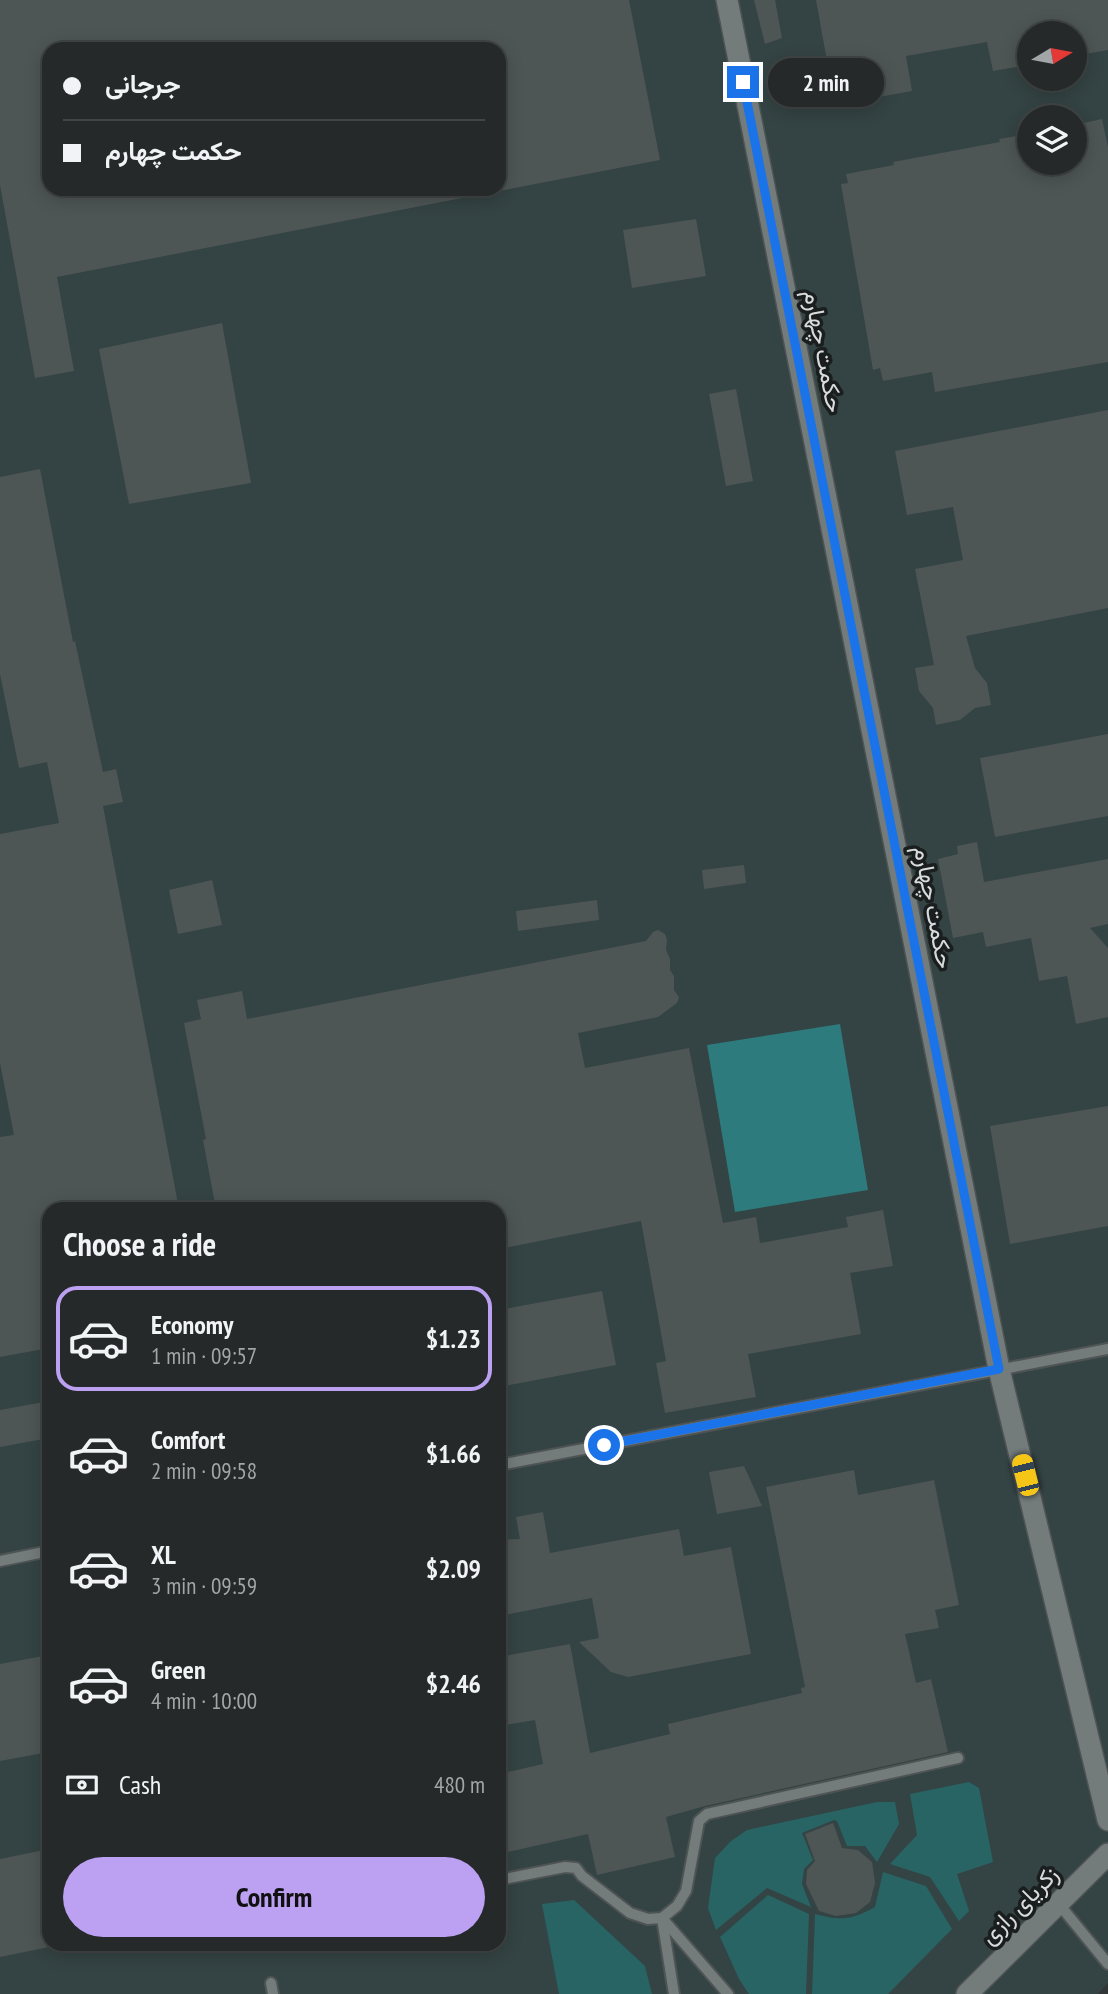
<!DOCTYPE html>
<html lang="en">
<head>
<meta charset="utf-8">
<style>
  :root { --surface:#252929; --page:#2d3131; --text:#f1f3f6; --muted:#a3a6a8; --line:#424546; --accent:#bca0f2 }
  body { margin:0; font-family:"PT Sans Narrow",Vazirmatn,sans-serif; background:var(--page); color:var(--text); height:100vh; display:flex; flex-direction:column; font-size:26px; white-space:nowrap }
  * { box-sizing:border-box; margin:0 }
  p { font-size:23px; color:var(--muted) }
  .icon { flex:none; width:38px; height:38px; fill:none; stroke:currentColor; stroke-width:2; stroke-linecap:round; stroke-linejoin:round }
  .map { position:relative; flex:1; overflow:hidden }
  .panel { position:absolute; left:42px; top:1202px; width:464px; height:749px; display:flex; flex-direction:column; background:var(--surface); border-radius:21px; box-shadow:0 4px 18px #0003,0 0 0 2px var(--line) }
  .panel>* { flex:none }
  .banner { position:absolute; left:42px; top:42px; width:464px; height:154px; border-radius:21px; box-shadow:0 4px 18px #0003,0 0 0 2px var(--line); display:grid; align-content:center; height:154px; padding:0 21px; background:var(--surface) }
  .needle { width:46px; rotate:80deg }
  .controls { position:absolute; left:1017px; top:21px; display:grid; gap:14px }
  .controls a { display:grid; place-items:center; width:70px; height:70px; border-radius:50%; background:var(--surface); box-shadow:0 4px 18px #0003,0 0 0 2px var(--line); font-size:35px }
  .end { position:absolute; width:32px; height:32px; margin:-16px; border:9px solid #1a73e8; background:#fff; box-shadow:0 0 0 4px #fff }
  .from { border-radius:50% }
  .bubble { position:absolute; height:49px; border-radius:24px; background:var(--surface); box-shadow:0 4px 18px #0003,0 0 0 2px var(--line); font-size:23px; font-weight:700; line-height:49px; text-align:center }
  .car { position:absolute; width:21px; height:42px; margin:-21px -10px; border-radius:9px; box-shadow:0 0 5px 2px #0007; background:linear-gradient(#f5c518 24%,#345 0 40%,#f5c518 0 76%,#345 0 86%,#f5c518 0) }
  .banner b { display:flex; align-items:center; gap:24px; height:66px; font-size:26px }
  .banner b+b { border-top:2px solid var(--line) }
  .banner i { width:18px; height:18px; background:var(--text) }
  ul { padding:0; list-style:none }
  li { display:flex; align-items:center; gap:21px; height:105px; margin:0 14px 10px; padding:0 7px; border:4px solid transparent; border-radius:21px }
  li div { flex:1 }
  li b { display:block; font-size:26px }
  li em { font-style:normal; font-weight:700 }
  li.selected { border-color:var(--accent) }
  li>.icon { width:63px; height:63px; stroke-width:1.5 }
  h2 { padding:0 21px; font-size:32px; line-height:84px }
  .pay { display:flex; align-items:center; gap:18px; height:77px; padding:0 21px; font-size:26px }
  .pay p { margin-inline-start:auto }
  .cta { display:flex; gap:14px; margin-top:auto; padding:14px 21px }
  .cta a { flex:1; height:80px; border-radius:42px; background:var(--accent); color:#111; font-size:28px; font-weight:700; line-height:80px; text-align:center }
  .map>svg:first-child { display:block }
</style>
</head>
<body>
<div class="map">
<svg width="1108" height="1994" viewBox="0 0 1108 1994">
  <rect width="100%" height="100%" fill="#313737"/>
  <path fill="#344343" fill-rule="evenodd" d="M0 0H1108V1983L1098 1994H0ZM1029 33H1074V79H1029ZM49 49H499V189H49ZM1029 117H1074V163H1029ZM49 1209H499V1944H49Z"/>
  <g fill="#296465">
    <polygon points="969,1782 979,1788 993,1862 957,1874 969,1911 959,1921 930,1877 890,1864 917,1835 910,1794"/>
    <polygon points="877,1802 895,1802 899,1824 877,1862 865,1846 847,1846 837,1821 834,1820 802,1833 813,1860 804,1869 802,1884 811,1907 767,1888 716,1930 708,1908 715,1858 731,1841 747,1830"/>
    <path d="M883 1872 926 1886 952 1929 888 1994H812L815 1914C841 1921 852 1920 875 1907Z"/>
    <polygon points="768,1895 809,1914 806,1994 749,1994 739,1979 720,1937"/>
    <polygon points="574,1900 645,1966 652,1994 559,1994 542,1904"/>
  </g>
  <polygon fill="#2d7b7d" points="840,1024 868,1190 735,1212 707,1045"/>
  <g fill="#4e5555">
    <polygon points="0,0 629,0 660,160 499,191 499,49 49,49 49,189 461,189 462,198 57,277 74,371 35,378 0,185"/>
    <polygon points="754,0 775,0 782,38 765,44"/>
    <polygon points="816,0 1108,0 1108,50 1074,56 1074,33 1029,33 1029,65 993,71 987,42 906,56 912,91 835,105"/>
    <polygon points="1102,119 1108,147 1108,362 935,392 932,372 883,381 880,368 873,370 841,184 848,183 846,174 894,165 893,162 1000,142 999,139 1029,134 1029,163 1074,163 1074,125"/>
    <polygon points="696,219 706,276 632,288 623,230"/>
    <polygon points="222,323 251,483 129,504 99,349"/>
    <polygon points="736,389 753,481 726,486 709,394"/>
    <polygon points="1108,410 1108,608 966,636 975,668 987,683 991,705 975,708 960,720 936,725 933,708 919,691 915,668 934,665 915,569 963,560 953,507 907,515 895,451"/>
    <polygon points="40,469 73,642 75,641 103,772 116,769 123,802 103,806 179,1209 49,1209 49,1348 0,1357 0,1137 14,1135 0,1063 0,834 59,823 47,762 19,768 0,674 0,477"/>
    <polygon points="1108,734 1108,816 995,837 980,758"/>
    <polygon points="977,842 984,882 1108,859 1108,924 1090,928 1108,948 1108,1017 1076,1024 1067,976 1039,981 1031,938 986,947 983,932 953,938 938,859 958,854 957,846"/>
    <polygon points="744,865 746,883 704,889 702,870"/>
    <polygon points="212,880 222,925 178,934 169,890"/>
    <polygon points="597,900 599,920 518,931 516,911"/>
    <polygon points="658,930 665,934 667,940 666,950 670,959 670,970 674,976 674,990 679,997 677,1003 658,1017 578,1033 585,1068 689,1048 723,1223 756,1217 760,1243 848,1227 846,1217 883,1210 893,1266 850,1273 861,1334 748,1354 756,1397 665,1413 656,1363 666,1361 641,1221 499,1249 499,1209 216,1209 203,1140 206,1139 184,1023 201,1019 197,1000 242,991 247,1019 646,941 653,932"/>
    <polygon points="1108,1106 1108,1226 1010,1244 990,1126"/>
    <polygon points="602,1291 616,1365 499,1387 499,1310"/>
    <polygon points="49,1401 49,1438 0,1447 0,1410"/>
    <polygon points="744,1466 762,1506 717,1514 709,1472"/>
    <polygon points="854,1470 858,1495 934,1480 959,1605 935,1610 939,1628 905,1634 916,1683 931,1679 948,1752 705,1806 666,1817 675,1857 597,1875 588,1834 499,1854 499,1774 543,1764 535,1720 499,1726 499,1657 570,1644 590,1753 670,1734 668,1724 802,1693 801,1688 805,1687 766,1487"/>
    <polygon points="543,1512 550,1553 679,1529 684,1556 731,1547 751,1654 628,1677 611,1672 579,1642 599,1638 592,1598 499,1616 499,1540 520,1539 516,1517"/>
    <polygon points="49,1655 49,1752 0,1761 0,1664"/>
    <polygon points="833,1823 842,1848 858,1850 872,1862 875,1883 870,1902 856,1913 836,1916 819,1911 806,1884 807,1870 815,1861 805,1834"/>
    <polygon points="49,1849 49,1947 0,1957 0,1859"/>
  </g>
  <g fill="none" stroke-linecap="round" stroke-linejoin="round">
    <g stroke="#4e5354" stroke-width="14">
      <g id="lane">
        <polyline points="499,1465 1108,1349"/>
        <polyline points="0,1561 49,1551"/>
        <polyline points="499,1880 565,1867 576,1868 582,1876 630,1913 648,1919 662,1918 677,1906 686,1891 699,1821 707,1814 958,1758"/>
        <polyline points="1058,1903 1108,1964"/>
        <polyline points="662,1918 728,1994"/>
        <polyline points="662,1918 674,1994"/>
        <polyline points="271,1983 273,1994"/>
      </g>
    </g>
    <g stroke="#4e5354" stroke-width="24">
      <g id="secondary">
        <polyline points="727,0 999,1369 1108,1820"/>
        <polyline points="967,1994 1108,1854"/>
      </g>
    </g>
    <use href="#lane" stroke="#747b7b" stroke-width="10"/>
    <use href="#secondary" stroke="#747b7b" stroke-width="21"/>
  </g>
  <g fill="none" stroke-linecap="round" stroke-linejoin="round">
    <polyline stroke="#1a73e8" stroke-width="9" points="604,1445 999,1369 743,82"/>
  </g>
  <g text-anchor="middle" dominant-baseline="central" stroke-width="7" stroke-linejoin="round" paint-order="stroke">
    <g font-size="24" fill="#d8dcdc" stroke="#1b1e1e">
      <text transform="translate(824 351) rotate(79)">حکمت چهارم</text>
      <text transform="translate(934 907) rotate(79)">حکمت چهارم</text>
      <text transform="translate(1019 1905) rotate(-45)">زکریای رازی</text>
    </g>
  </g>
</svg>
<div class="controls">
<a><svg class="needle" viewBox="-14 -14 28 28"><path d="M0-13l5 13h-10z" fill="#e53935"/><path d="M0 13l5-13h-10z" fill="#a3a6a8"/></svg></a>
<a><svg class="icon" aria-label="layers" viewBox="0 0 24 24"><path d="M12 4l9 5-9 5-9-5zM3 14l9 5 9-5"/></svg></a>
</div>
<i class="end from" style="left:604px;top:1445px"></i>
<i class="end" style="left:743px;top:82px"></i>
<div class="bubble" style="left:768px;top:58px;width:116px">2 min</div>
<i class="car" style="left:1025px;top:1475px;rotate:346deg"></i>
<div class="banner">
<b><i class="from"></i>جرجانی</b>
<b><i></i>حکمت چهارم</b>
</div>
<section class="panel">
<h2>Choose a ride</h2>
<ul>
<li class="selected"><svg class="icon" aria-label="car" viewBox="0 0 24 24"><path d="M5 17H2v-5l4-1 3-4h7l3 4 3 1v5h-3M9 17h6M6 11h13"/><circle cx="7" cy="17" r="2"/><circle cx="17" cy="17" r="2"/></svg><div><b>Economy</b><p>1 min · 09:57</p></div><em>$1.23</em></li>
<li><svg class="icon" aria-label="car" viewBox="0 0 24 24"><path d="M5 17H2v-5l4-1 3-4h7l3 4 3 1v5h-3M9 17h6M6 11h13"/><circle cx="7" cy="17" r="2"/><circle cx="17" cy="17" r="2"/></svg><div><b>Comfort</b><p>2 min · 09:58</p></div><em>$1.66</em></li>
<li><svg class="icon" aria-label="car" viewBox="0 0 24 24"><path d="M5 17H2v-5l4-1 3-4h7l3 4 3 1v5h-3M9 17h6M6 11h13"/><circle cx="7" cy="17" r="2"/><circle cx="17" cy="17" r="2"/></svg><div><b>XL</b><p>3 min · 09:59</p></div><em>$2.09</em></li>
<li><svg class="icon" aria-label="car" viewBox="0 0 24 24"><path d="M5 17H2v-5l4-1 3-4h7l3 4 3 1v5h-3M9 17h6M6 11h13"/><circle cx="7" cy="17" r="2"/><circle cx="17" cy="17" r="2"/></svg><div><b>Green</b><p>4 min · 10:00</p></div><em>$2.46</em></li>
</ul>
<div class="pay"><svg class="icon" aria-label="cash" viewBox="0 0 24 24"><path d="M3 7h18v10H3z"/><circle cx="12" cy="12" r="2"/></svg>Cash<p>480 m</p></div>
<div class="cta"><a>Confirm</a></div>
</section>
</div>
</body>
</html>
